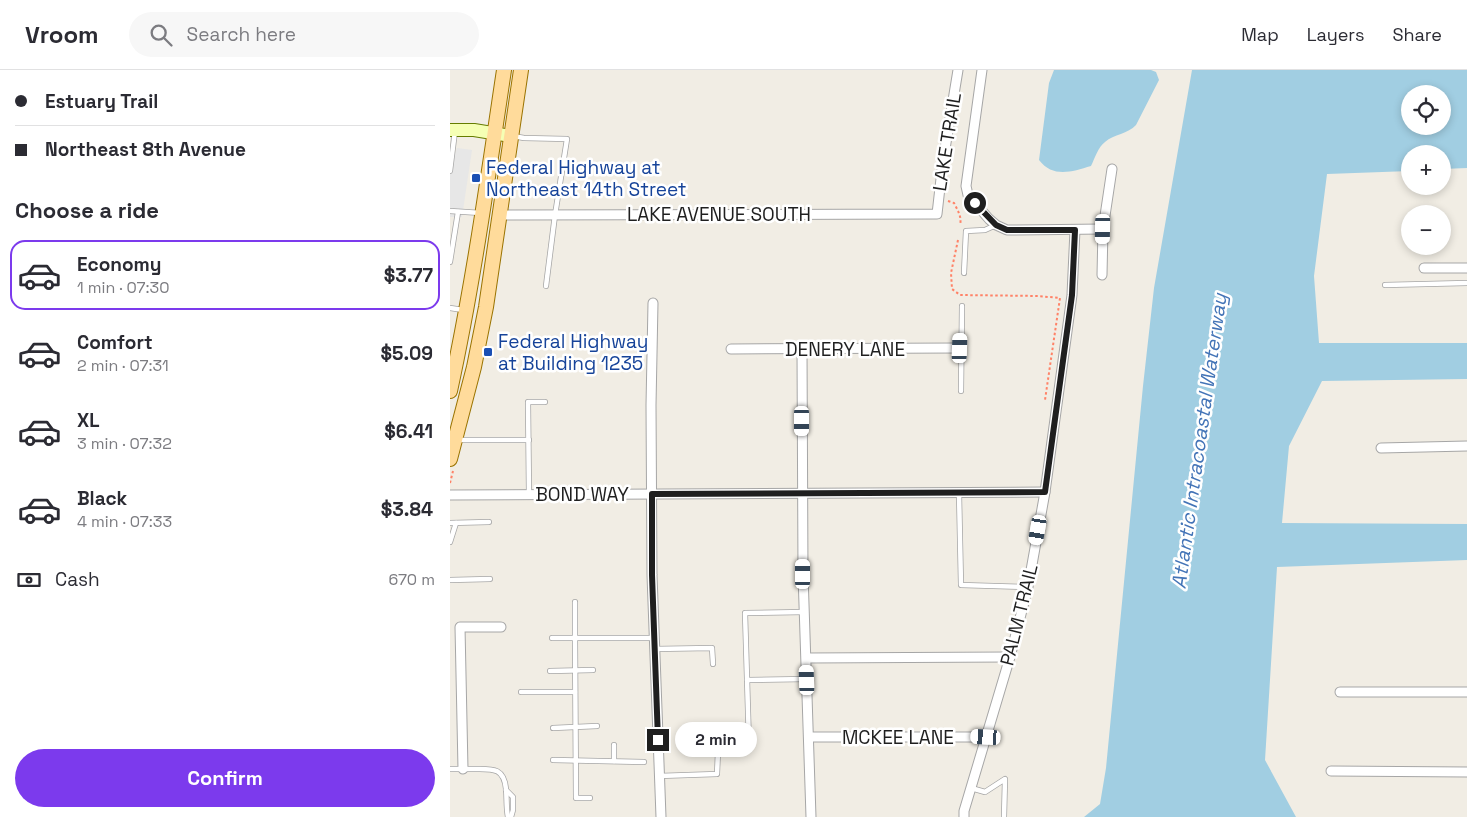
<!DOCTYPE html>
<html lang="en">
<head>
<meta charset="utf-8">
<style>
  :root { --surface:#fff; --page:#f7f7f7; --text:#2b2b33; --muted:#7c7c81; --line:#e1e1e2; --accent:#7c3aed }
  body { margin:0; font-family:"Space Grotesk",sans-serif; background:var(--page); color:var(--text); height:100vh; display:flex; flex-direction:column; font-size:19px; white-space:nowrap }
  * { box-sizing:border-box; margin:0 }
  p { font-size:16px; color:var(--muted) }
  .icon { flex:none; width:28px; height:28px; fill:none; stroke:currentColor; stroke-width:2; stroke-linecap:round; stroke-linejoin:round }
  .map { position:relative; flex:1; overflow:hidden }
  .drawer { display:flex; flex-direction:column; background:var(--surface); width:450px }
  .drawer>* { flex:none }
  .guide { display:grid; align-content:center; height:110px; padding:0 15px; background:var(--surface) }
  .controls { position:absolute; left:951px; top:15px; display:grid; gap:10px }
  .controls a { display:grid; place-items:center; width:50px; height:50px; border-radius:50%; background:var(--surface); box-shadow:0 2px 8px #0003; font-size:25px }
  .end { position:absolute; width:22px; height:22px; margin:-11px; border:6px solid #1f1f1f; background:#fff; box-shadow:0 0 0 2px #fff }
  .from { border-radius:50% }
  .bubble { position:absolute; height:35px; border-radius:18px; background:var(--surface); box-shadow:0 2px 8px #0003; font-size:16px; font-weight:800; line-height:35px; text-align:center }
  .car { position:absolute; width:15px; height:30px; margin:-15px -8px; border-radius:6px; box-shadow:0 0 4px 1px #0007; background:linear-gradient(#fff 24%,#345 0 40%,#fff 0 76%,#345 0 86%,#fff 0) }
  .guide b { display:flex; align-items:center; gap:18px; height:48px; font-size:19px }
  .guide b+b { border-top:1px solid var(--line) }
  .guide i { width:12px; height:12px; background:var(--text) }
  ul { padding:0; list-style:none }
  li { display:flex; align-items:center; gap:15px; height:70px; margin:0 10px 8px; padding:0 5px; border:2px solid transparent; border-radius:15px }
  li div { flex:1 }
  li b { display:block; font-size:19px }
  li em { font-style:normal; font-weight:800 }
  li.on { border-color:var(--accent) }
  li>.icon { width:45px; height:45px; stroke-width:1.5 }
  h2 { padding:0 15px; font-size:22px; line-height:60px }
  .pay { display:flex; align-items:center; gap:12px; height:55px; padding:0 15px; font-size:19px }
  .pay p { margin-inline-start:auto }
  .action { display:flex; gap:10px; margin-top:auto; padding:10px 15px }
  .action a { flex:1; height:58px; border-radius:30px; background:var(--accent); color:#fff; font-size:20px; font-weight:800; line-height:58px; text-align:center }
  header { display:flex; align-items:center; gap:30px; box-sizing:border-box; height:70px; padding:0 25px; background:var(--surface); border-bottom:1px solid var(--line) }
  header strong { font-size:24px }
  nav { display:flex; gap:28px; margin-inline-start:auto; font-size:18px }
  .search { width:350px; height:45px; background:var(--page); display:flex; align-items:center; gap:12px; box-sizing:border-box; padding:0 18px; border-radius:28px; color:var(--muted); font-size:19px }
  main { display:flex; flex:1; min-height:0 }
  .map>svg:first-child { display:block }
</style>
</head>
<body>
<header>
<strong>Vroom</strong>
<div class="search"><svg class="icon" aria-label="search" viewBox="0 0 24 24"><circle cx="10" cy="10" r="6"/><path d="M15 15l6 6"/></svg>Search here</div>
<nav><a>Map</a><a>Layers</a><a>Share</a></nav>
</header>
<main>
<section class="drawer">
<div class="guide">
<b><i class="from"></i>Estuary Trail</b>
<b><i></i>Northeast 8th Avenue</b>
</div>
<h2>Choose a ride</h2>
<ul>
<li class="on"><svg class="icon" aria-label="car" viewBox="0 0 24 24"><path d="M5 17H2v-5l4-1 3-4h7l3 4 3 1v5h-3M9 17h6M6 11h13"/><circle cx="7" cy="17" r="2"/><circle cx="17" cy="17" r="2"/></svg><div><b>Economy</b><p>1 min · 07:30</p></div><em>$3.77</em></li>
<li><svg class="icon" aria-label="car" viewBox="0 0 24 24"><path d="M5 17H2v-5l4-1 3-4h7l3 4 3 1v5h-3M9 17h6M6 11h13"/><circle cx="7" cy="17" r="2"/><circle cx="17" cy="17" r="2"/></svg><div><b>Comfort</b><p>2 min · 07:31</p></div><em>$5.09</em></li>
<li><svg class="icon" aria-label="car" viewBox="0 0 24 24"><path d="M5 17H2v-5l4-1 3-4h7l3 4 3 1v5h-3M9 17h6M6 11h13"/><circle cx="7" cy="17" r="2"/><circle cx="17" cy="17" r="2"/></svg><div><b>XL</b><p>3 min · 07:32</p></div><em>$6.41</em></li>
<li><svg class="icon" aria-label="car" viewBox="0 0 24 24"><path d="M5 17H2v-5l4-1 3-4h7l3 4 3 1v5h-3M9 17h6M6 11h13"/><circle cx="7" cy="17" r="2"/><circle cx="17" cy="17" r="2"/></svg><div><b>Black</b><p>4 min · 07:33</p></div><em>$3.84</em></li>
</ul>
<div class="pay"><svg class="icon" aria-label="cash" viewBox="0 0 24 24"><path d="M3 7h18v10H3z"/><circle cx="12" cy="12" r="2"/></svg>Cash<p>670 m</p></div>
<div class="action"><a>Confirm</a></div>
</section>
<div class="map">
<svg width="1017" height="747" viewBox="0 0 1017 747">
  <rect width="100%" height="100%" fill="#f1ede4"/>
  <polygon fill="#e7e7e7" points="7,78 22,80 12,147 0,147 0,83 5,84"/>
  <g fill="#a1cee2" fill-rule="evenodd">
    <path d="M604 0H701L706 2 709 10 686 55C678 64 664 64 655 72 648 77 645 88 641 96 621 102 603 108 589 90L599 13Z"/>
    <path d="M742 0H1017V98L993 99 992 84H960V101L877 104 864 206 869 273H1017V309L872 311 839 376 832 453 1017 454V490L827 497 815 690 846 747H634L650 734 656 698 693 316 704 218ZM960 24H992V56H960Z"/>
  </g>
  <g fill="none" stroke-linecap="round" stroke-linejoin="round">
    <g stroke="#a6a6a6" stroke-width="6">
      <g id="lane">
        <polyline points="63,66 74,68 117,69 105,145 96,216"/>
        <polyline points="0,101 5,61"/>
        <polyline points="0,141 31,143"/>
        <polyline points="0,192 8,142"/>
        <polyline points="514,203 516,161 535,160 546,155"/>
        <polyline points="935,215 1017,213"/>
        <polyline points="0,238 13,240"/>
        <polyline points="511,321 512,236"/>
        <polyline points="6,370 79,370"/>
        <polyline points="509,423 511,515 578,517"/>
        <polyline points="79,425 78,332 95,332"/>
        <polyline points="0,453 39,452"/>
        <polyline points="0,472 6,453"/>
        <polyline points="0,510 40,509"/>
        <polyline points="125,532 125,568 204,568"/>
        <polyline points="102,568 125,568 126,728 140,728"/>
        <polyline points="204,579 262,578 263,594"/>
        <polyline points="100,601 143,600"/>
        <polyline points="297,610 357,609"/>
        <polyline points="71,622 125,622"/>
        <polyline points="103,658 147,656"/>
        <polyline points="299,674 295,543 355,542"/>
        <polyline points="103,690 194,692"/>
        <polyline points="164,691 164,675"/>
        <path d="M0 699C8 699 16 699 24 699 42 699 54 697 56 719 57 729 56 737 58 747"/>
        <polyline points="209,706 267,704 268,682"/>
        <polyline points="521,718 535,722 555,709 554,747"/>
        <polyline points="56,720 63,727 63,740 61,747"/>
      </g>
    </g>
    <g stroke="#a6a6a6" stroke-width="11">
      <g id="street">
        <polyline points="532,0 516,116 518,125 539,149 546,155 557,160 653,159"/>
        <polyline points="51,145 487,144 493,91 508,0"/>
        <polyline points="974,198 1017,198"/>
        <polyline points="652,205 653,159 662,99"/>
        <polyline points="203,233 201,335 202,505 211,747"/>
        <polyline points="281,279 510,278"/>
        <polyline points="352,279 353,504 361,747"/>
        <polyline points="931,378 1017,376"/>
        <polyline points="0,425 595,422"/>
        <polyline points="357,588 560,587"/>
        <polyline points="890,622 1017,622"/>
        <polyline points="359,667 536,667"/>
        <polyline points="13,699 10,557 51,557"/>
        <polyline points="881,701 1017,702"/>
        <polyline points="514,747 514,741 560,587 578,517 595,422 622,225 625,160"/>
      </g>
    </g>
    <g stroke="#657c00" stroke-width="14">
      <polyline id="secondary" points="0,60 24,60 61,66"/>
    </g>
    <g stroke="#9a7300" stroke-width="16">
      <g id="primary">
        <path d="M0 321C23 215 38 107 54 0"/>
        <polyline points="0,389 24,297 36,237 71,0"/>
      </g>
    </g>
    <g stroke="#ff8267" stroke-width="2" stroke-dasharray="2.5 2.5" stroke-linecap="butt">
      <path d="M498 131 504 133C508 141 512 147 510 155"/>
      <polyline points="508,170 501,203 502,219 510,225 588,226 610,228 595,330"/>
      <polyline points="0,413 3,401"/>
    </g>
    <use href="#lane" stroke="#fff" stroke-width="4.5"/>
    <use href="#street" stroke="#fff" stroke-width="9"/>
    <use href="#secondary" stroke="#f5ffb4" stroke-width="12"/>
    <use href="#primary" stroke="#ffdb9b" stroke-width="14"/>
  </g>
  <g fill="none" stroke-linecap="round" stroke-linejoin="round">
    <polyline stroke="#1f1f1f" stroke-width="6" points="208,670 202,505 202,424 595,422 622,225 625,160 557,160 546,155 525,133"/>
  </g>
  <g fill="#1a4fb4" stroke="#fff" stroke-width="2">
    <rect x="21" y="103" width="10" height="10" rx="2.5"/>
    <rect x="33" y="277" width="10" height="10" rx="2.5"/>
  </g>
  <g text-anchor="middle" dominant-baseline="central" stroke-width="5" stroke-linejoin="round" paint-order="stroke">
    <g font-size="19" fill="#1f1f1f" stroke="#fff">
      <text transform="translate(497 72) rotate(-81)">LAKE TRAIL</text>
      <text x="269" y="144">LAKE AVENUE SOUTH</text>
      <text x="395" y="279">DENERY LANE</text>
      <text x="132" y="424">BOND WAY</text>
      <text transform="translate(569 545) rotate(-76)">PALM TRAIL</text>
      <text x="448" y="667">MCKEE LANE</text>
    </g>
    <g font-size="19" fill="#164399" stroke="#fff" text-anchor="start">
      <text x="36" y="97">Federal Highway at<tspan x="36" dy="22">Northeast 14th Street</tspan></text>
      <text x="48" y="271">Federal Highway<tspan x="48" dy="22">at Building 1235</tspan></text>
    </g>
    <g font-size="20" font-style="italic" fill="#4374b7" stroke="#fff">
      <text transform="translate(749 371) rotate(-82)">Atlantic Intracoastal Waterway</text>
    </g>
  </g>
</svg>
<div class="controls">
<a><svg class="icon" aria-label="locate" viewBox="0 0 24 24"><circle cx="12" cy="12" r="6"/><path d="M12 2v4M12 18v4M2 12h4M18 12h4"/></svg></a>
<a>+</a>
<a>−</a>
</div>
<i class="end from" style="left:525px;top:133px"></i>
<i class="end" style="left:208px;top:670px"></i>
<div class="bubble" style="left:225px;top:652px;width:82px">2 min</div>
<i class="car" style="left:653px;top:159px;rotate:181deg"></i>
<i class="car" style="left:510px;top:278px;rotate:2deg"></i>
<i class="car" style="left:352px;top:351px;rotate:180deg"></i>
<i class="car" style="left:588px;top:460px;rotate:190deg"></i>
<i class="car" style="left:353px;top:504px;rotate:0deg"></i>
<i class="car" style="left:357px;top:610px;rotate:358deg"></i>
<i class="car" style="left:536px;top:667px;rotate:273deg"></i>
</div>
</main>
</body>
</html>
